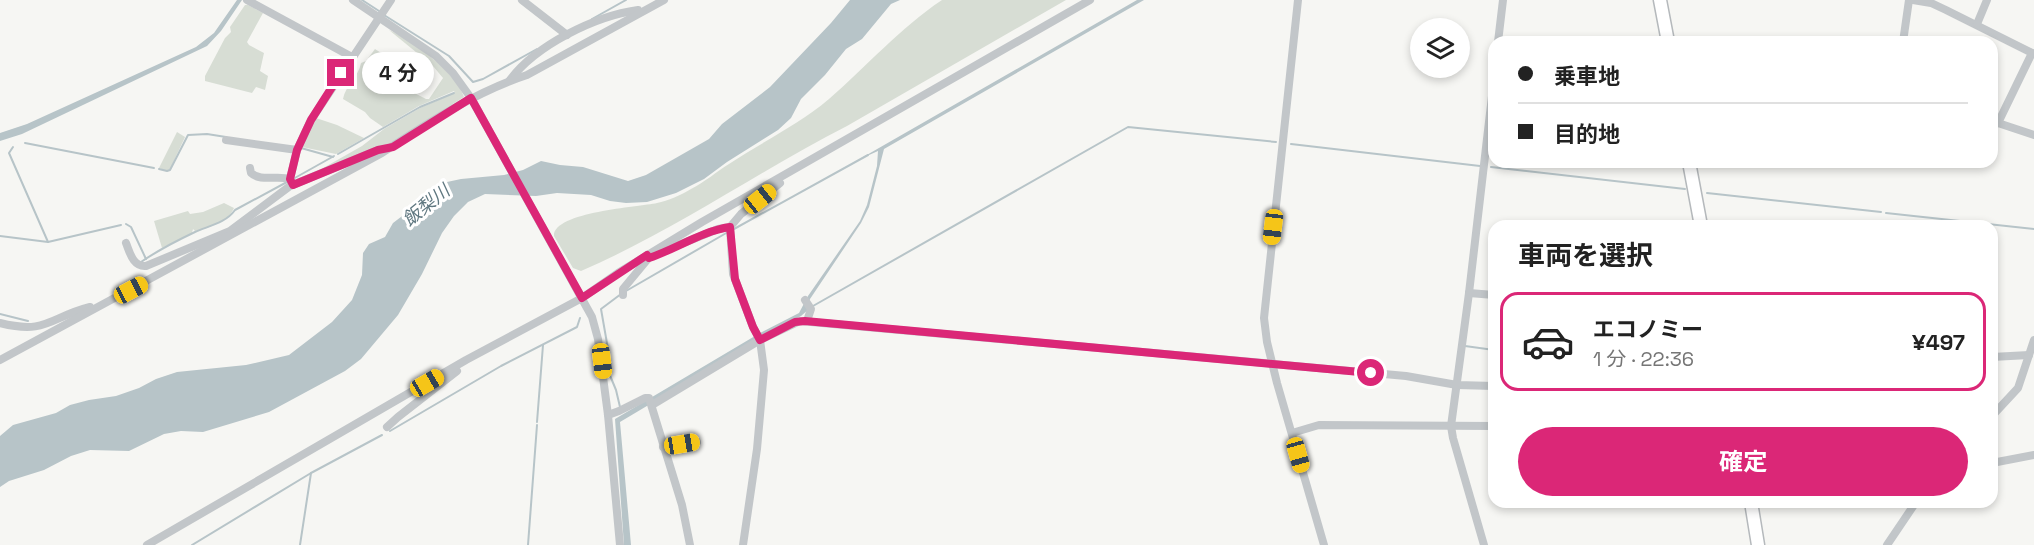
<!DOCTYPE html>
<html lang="ja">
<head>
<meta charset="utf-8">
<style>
  :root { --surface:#fff; --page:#f2f2f2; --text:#222; --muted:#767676; --line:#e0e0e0; --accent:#db2777 }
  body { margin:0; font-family:"Space Grotesk","Noto Sans JP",sans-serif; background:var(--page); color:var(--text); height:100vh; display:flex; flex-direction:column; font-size:22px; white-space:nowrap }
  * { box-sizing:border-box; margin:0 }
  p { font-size:20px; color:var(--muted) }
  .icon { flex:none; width:33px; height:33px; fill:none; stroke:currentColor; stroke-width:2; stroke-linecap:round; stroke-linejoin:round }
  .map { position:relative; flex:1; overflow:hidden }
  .sheet { position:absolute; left:1488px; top:220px; width:510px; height:288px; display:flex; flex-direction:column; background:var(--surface); border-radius:18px; box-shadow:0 3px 9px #0003 }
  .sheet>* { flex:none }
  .banner { position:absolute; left:1488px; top:36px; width:510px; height:132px; border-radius:18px; box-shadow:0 3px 9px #0003; display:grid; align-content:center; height:132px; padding:0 30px; background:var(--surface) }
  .controls { position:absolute; left:1410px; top:18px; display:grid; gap:12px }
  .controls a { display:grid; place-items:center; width:60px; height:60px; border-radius:50%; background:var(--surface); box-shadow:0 3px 9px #0003; font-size:30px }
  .end { position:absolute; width:27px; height:27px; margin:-14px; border:8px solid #db2777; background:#fff; box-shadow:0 0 0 3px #fff }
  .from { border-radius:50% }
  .bubble { position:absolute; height:42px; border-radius:21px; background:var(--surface); box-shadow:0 3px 9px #0003; font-size:20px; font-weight:700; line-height:42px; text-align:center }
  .car { position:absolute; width:18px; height:36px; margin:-18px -9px; border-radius:8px; box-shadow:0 0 4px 2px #0007; background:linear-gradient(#f5c518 24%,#345 0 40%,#f5c518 0 76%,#345 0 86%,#f5c518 0) }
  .banner b { display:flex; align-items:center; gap:21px; height:57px; font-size:22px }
  .banner b+b { border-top:2px solid var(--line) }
  .banner i { width:15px; height:15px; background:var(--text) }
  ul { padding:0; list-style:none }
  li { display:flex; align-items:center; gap:18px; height:99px; margin:0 12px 9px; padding:0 18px; border:3px solid transparent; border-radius:18px }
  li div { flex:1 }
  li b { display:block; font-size:22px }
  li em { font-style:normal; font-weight:700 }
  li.on { border-color:var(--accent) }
  li>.icon { width:54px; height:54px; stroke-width:1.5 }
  h2 { padding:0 30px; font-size:27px; line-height:72px }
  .action { display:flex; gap:12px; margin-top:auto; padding:12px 30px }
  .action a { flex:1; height:69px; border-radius:36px; background:var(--accent); color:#fff; font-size:24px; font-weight:700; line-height:69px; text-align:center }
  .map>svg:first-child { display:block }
</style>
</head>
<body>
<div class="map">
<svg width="2034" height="545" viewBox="0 0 2034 545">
  <rect width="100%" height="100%" fill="#f6f6f3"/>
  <g fill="#d7ddd4">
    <path d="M942 0H1066L847 126C757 172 674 231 581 271L573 268 554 236C553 212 638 207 657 203 668 201 681 195 691 189 705 182 716 172 729 164 762 142 798 125 829 99 867 66 900 28 942 0Z"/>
    <polygon points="245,5 248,5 263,13 247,42 249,45 264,53 260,71 268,76 265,90 256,87 252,93 205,81 205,76 225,38 231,32 230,27"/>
    <path d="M389 30C413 41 455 71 464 97L391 143 302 180 362 146 384 129 420 108 455 93 454 91 419 106 383 127 370 118 365 112 343 99C345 86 359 76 361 63L366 61 375 49 401 66 402 68 395 79 397 84 426 99H429L443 78 433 66Z"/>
    <polygon points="316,118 337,125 364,138 336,154 302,147"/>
    <polygon points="177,132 185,137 170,169 167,171 159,168"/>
    <path d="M224 203 234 208C229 221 209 228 195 231L193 229 192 233 162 248 154 221 188 211 190 214 203 212Z"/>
  </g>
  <g fill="#b7c4c8">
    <polygon points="237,0 242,0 221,31 207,46 22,134 0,141 0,133 27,124 196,47 214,33"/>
    <polygon points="850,0 900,0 891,4 862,39 846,49 825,75 801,99 791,118 778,130 727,162 704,179 676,193 647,202 626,203 610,201 591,195 557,193 536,196 485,194 468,202 454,216 442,233 422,274 398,315 361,359 345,371 269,412 203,432 181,431 164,434 129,451 90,450 71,456 44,470 9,481 0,487 0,436 13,425 56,413 70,405 89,400 116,396 139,388 156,379 177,372 246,365 289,355 332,322 352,300 362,275 363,253 369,244 385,237 393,223 447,182 461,179 504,175 523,170 541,161 560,165 583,167 628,181 646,175 709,139 722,124 770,87 831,23"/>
    <polygon points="1137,0 1144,0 884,149 869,207 861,223 810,299 808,304 809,309 801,316 771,332 620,422 631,545 624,545 615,419 760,333 799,313 808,296 860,221 867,205 877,166 878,151 858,160"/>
  </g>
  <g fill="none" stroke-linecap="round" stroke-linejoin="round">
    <g stroke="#b7c4c8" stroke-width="2">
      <polyline points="362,0 379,11"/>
      <polyline points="384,15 449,56 473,82 483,79 537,49"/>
      <polyline points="592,19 626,0"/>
      <polyline points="25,143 154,168"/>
      <polyline points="1291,144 1480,166"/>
      <polyline points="13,147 9,153 48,242"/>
      <polyline points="301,148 333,157"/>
      <polyline points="338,154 420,107 454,93"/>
      <polyline points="1491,167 1685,189"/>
      <polyline points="159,169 167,171 170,170 188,135 207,134 226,137"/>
      <polyline points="293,179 334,156"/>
      <polyline points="1707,193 1881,212"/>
      <polyline points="1886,213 2034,229"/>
      <polyline points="126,224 131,227 146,259"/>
      <polyline points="734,229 868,155"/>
      <polyline points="0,236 48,242 121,225"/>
      <path d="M141 262C157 251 176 241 195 232 208 226 226 223 235 210L287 182"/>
      <polyline points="626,291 728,232"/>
      <polyline points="813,306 1128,127 1276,142"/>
      <polyline points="0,314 28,321"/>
      <polyline points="1465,346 1494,350"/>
      <polyline points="620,407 616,390 609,373 608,349 601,309 621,294"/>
      <polyline points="537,422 543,345"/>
      <polyline points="390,431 501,366 577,327 580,318"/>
      <polyline points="192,545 311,473 382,435"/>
      <polyline points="300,545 311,473"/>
      <polyline points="528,545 537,425"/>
    </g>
    <g stroke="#b5b9bc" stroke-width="15">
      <g id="highway">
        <polyline points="1660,0 1668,42"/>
        <polyline points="1689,162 1701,226"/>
        <polyline points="1751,502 1758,545"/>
      </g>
    </g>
    <g stroke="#c2c6c9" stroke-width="8">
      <polyline points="247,0 352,57"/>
      <polyline points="353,0 436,56 453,73 471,98 592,317 598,339 608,415 620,545"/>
      <polyline points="522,0 567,35"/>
      <polyline points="1298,0 1264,318 1267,342 1277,383 1324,545"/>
      <polyline points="1913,0 1931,3 1946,10 2034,54"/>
      <polyline points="1977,24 1987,0"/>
      <polyline points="1498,42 1503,0"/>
      <polyline points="1903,42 1909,0"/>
      <path d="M510 80C536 45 595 16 638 10"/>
      <polyline points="1992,121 2034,135"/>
      <polyline points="1998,123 2032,53"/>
      <polyline points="226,140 297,150"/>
      <path d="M250 168 251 173C260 182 278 175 290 179"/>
      <polyline points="293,185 290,179 297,150 311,120 391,0"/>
      <path d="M126 243C130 253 133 267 146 266L230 231 290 186 378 150"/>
      <polyline points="649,257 718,229 730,227"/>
      <polyline points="1469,293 1494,295"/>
      <polyline points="623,295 623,289 647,260 649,258 647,255"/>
      <polyline points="805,300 811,309 807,321"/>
      <path d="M0 323C47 335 50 317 90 307"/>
      <polyline points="1992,357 2029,355"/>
      <path d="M0 360 382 153C428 123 475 92 527 75L664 0"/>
      <polyline points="652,405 760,340 800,321 1406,376 1457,385 1494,386"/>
      <polyline points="608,415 619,411 645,398 649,398 682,505 690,545"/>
      <polyline points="1992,416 2018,388 2034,340"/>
      <polyline points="387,427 398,417 457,371"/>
      <polyline points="1292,433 1319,425 1494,426"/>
      <polyline points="663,447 697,442"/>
      <polyline points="1992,463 2034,455"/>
      <polyline points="147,545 466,360 582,298 618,273 702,222 1090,0"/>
      <polyline points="743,545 757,449 764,370 760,340 753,327 733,274 730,227 741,214 780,183"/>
      <polyline points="1484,545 1453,438 1451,426 1469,293 1494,79"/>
      <polyline points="1887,545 1916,502"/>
    </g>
    <use href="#highway" stroke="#fff" stroke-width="12"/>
  </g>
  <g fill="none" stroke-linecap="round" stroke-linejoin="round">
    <path stroke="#db2777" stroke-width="8" d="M341 73 311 120 297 150 290 179 293 185 378 150 393 147 471 98 582 298 647 255 649 258C676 249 702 231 730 227L735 279 753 327 760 340 795 322 805 321 1371 373"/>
  </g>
  <g text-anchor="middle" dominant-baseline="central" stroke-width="6" stroke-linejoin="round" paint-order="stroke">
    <g font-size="18" font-style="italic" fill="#607881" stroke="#fff">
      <text transform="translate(426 205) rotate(-39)">飯梨川</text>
    </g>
  </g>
</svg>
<div class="controls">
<a><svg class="icon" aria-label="layers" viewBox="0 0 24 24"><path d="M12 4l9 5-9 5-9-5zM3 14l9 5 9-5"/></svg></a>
</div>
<i class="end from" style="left:1371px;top:373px"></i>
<i class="end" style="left:341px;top:73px"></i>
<div class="bubble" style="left:362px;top:52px;width:72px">4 分</div>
<i class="car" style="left:760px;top:199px;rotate:51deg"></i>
<i class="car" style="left:1273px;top:227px;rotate:187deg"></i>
<i class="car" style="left:131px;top:290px;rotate:62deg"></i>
<i class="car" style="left:602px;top:361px;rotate:173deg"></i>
<i class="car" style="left:427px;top:383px;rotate:60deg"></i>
<i class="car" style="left:682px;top:444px;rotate:81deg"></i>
<i class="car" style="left:1298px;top:455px;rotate:164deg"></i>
<div class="banner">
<b><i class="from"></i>乗車地</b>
<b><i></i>目的地</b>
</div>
<section class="sheet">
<h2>車両を選択</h2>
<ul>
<li class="on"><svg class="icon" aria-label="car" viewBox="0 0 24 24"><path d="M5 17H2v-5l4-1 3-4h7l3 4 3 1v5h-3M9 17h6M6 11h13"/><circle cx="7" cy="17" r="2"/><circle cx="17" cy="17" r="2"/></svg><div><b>エコノミー</b><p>1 分 · 22:36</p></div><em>¥497</em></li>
</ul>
<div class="action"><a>確定</a></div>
</section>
</div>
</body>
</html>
